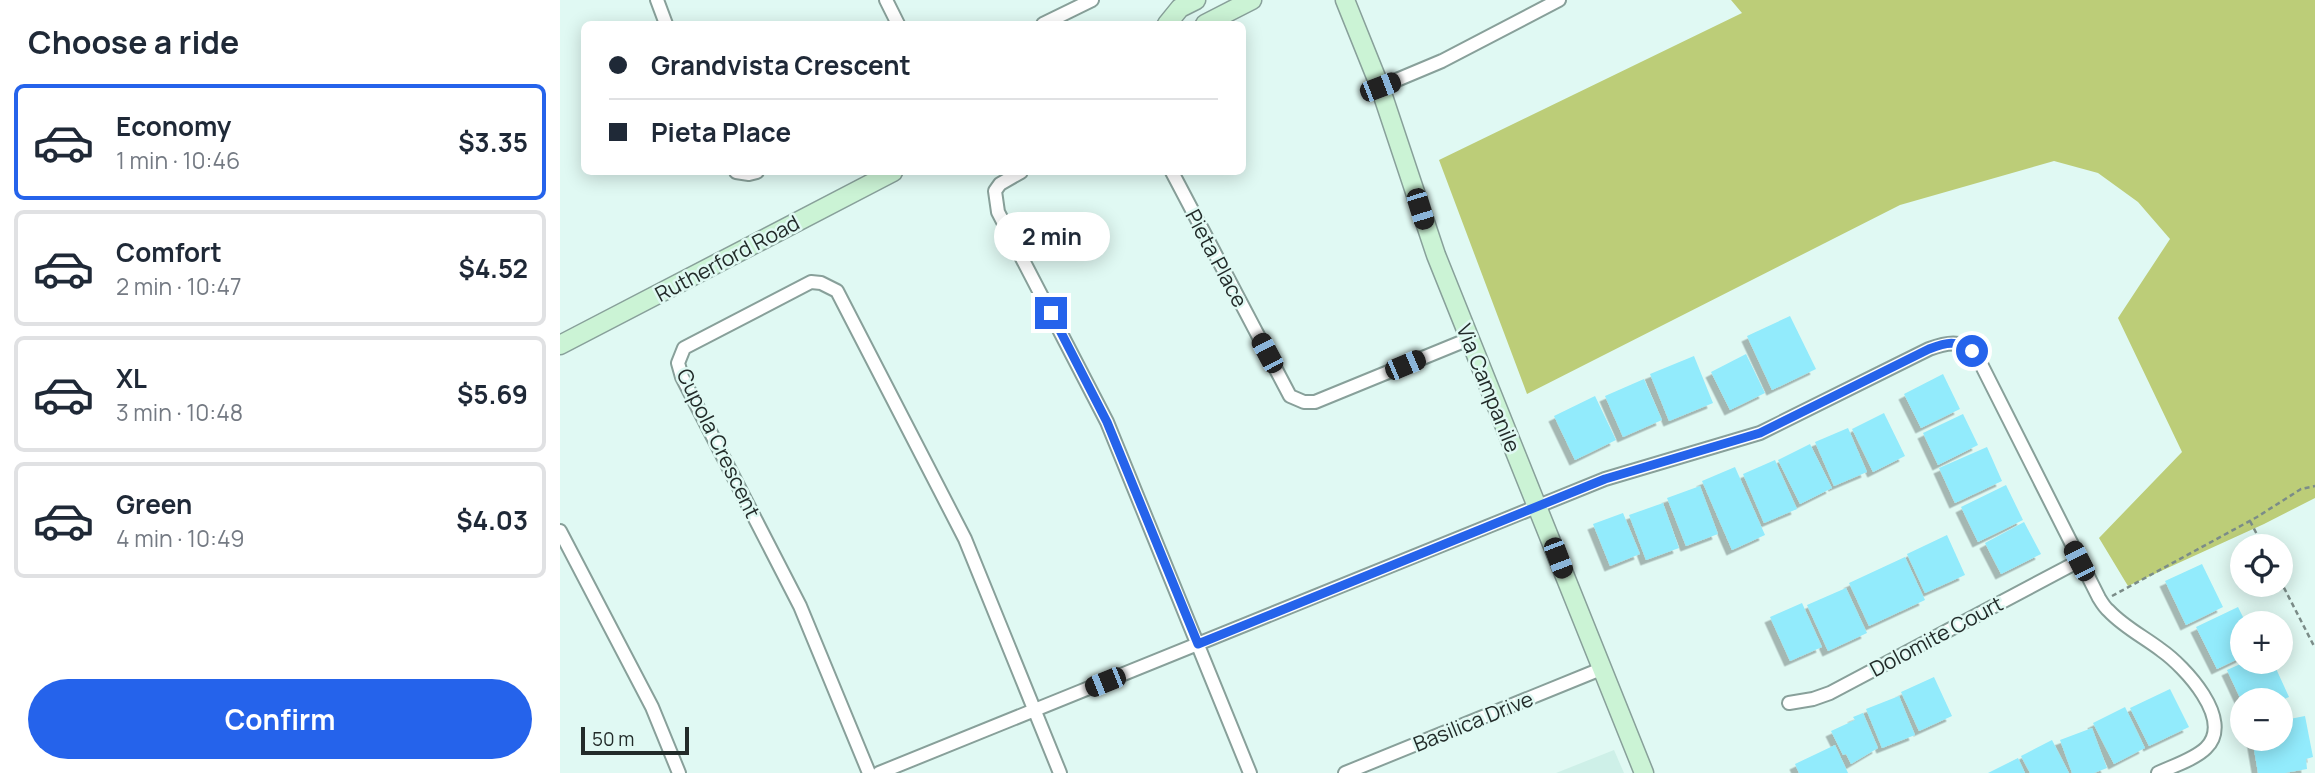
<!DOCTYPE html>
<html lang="en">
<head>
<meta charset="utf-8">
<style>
  :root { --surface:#fff; --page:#f6f6f7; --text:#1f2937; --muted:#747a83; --line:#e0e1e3; --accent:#2563eb }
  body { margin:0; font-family:Manrope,sans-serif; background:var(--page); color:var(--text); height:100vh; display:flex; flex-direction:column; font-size:26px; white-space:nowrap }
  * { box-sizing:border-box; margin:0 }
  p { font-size:23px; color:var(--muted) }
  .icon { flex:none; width:38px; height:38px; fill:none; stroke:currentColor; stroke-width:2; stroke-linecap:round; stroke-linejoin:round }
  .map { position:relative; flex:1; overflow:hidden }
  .sheet { display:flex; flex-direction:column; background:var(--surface); width:560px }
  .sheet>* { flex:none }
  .hud { position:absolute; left:21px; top:21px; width:665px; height:154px; border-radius:10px; box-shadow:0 4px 18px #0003; display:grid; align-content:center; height:154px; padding:0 28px; background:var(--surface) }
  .controls { position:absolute; left:1670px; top:534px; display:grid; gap:14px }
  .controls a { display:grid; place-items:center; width:63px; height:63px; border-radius:50%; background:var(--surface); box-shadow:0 4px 18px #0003; font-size:35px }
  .scale { position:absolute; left:21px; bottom:18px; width:108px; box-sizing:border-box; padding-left:7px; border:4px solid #222b29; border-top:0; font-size:19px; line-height:24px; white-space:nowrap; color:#222b29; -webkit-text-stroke:5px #e0f9f3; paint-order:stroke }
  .end { position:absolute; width:32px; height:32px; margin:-16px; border:9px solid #2563eb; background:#fff; box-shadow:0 0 0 4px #fff }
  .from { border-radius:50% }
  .bubble { position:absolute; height:49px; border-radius:24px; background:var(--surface); box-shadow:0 4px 18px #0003; font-size:23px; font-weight:700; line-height:49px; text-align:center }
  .car { position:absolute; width:21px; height:42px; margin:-21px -10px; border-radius:9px; box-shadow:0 0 5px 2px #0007; background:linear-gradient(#222 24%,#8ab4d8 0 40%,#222 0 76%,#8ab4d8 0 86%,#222 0) }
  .hud b { display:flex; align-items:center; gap:24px; height:66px; font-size:26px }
  .hud b+b { border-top:2px solid var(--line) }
  .hud i { width:18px; height:18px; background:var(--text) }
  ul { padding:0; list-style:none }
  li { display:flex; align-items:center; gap:21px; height:116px; margin:0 14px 10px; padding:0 14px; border:4px solid var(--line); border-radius:10px }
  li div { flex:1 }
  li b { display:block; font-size:26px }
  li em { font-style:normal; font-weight:700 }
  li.selected { border-color:var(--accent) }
  li>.icon { width:63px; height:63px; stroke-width:1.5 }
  h2 { padding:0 28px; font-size:32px; line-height:84px }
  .action { display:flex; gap:14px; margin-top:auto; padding:14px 28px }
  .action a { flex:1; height:80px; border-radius:42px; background:var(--accent); color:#fff; font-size:28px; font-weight:700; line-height:80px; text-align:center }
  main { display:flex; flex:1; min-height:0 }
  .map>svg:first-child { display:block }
</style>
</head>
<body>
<main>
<section class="sheet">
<h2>Choose a ride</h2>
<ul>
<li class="selected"><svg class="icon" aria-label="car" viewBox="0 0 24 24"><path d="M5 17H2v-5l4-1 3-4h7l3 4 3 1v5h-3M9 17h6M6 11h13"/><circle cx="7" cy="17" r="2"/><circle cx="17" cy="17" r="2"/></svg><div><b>Economy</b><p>1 min · 10:46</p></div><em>$3.35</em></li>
<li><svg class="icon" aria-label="car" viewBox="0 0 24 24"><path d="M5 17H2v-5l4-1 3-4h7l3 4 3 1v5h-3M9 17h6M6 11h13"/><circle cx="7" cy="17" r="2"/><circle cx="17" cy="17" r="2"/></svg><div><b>Comfort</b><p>2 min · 10:47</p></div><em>$4.52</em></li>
<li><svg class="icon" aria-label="car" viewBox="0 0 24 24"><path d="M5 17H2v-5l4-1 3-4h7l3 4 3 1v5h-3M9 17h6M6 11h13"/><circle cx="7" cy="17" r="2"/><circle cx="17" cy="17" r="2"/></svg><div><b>XL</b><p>3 min · 10:48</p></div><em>$5.69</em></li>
<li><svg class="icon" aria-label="car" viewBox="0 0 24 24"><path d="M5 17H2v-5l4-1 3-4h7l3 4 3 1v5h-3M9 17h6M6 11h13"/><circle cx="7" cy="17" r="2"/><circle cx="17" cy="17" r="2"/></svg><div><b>Green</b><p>4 min · 10:49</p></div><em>$4.03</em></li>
</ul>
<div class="action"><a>Confirm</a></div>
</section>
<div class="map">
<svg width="1755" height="773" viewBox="0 0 1755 773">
  <defs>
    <filter id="shadow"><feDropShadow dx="-5.5" dy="5.5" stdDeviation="0" flood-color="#0004"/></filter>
  </defs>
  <rect width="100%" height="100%" fill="#e0f9f3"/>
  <polygon fill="#cef0e8" points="1054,750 1064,773 996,773"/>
  <polygon fill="#bccd78" points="1171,0 1755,0 1755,498 1704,524 1568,586 1539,538 1622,452 1558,318 1610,239 1578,202 1538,173 1494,161 1340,205 967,394 879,160 1182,13"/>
  <g fill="#92ebfc" filter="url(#shadow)">
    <polygon points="1230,316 1256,369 1212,390 1187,336"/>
    <polygon points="1186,354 1205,393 1170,410 1151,372"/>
    <polygon points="1134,356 1153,403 1109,421 1090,374"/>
    <polygon points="1383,374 1400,409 1361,428 1344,394"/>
    <polygon points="1084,379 1102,420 1063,437 1045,396"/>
    <polygon points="1035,396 1056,440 1015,460 994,416"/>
    <polygon points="1324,413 1345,456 1313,472 1292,429"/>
    <polygon points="1403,414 1418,445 1378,465 1363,433"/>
    <polygon points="1288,428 1307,472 1274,486 1255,442"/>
    <polygon points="1250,444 1272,488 1240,504 1218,460"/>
    <polygon points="1427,447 1442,481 1395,503 1379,468"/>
    <polygon points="1215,460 1237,509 1204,523 1183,474"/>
    <polygon points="1175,467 1205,535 1172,550 1142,481"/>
    <polygon points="1446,485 1463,520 1418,542 1401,507"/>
    <polygon points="1140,486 1158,534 1126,546 1107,498"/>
    <polygon points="1103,503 1119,548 1086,560 1069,515"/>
    <polygon points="1063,513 1080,554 1050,566 1033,524"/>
    <polygon points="1464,522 1481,554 1441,574 1425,543"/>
    <polygon points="1387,535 1405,575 1365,593 1347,554"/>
    <polygon points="1345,557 1365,600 1309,626 1289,583"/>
    <polygon points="1642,564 1663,607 1626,625 1605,581"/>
    <polygon points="1286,588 1307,633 1268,651 1247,605"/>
    <polygon points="1242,603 1262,647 1230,661 1210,617"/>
    <polygon points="1678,607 1686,623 1682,623 1682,657 1657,669 1636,627"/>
    <polygon points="1685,662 1713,662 1729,697 1722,700 1681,700 1667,670"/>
    <polygon points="1374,677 1392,716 1359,731 1341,692"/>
    <polygon points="1610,689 1629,727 1589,746 1570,708"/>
    <polygon points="1339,696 1355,735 1322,748 1306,709"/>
    <polygon points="1565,707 1585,748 1554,764 1533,723"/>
    <polygon points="1303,713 1318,748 1291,764 1286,754 1283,755 1271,731 1295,720 1293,717"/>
    <polygon points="1745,716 1753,757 1746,759 1747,769 1725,773 1698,773 1692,738 1720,738 1720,721"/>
    <polygon points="1532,728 1547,768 1534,773 1512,773 1500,740"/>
    <polygon points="1492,740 1509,773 1470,773 1461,756"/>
    <polygon points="1275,745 1288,773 1239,773 1235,764"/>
    <polygon points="1458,758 1465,773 1428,773"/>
  </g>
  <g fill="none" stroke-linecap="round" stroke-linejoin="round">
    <g stroke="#88a09a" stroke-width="16">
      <g id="street">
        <polyline points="97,0 106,24"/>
        <polyline points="326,0 338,24"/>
        <polyline points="483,24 532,0"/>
        <polyline points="820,87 882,61 999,0"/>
        <polyline points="176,172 189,174 197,172"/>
        <polyline points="461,172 440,184 435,191 438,212 547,422 690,773"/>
        <polyline points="612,172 730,396 744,402 755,402 909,339"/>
        <polyline points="0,531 92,707 119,773"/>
        <polyline points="1229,703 1253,699 1270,693 1519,561"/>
        <polyline points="309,773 240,606 122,377 118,363 124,348 251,282 261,283 277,291 405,539 500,773"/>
        <path d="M319 773 1045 479 1200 433 1369 349C1393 340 1405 340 1420 362L1539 598C1542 603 1545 608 1549 611 1564 627 1584 637 1601 650 1624 666 1675 720 1646 748 1635 759 1613 766 1598 773"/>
        <polyline points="785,773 1041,669"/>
      </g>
    </g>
    <g stroke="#88a09a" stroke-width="21">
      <g id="secondary">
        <polyline points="785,0 820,87 876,255 1084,773"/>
        <polyline points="607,24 620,8 636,0"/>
        <polyline points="645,24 692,0"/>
        <polyline points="0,345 333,172"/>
      </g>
    </g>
    <g stroke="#7b8c88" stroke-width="2.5" stroke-dasharray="5 3.5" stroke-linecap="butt">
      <polyline points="1690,521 1703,546"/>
      <polyline points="1720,580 1755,648"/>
      <polyline points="1552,596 1697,517 1741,489 1755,486"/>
    </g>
    <use href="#street" stroke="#fff" stroke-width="12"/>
    <use href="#secondary" stroke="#cbf3d5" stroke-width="18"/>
  </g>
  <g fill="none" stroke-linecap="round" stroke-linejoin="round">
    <path stroke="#2563eb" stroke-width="9" d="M491 313 547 422 638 644 1045 479 1200 433 1369 349C1387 342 1396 340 1412 351"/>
  </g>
  <g text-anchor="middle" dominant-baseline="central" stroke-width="5" stroke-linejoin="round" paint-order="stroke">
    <g font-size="21" fill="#222b29" stroke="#e0f9f3">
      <text transform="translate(167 258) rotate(-28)">Rutherford Road</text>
      <text transform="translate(657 258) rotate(62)">Pieta Place</text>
      <text transform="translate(929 388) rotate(68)">Via Campanile</text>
      <text transform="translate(159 443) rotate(64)">Cupola Crescent</text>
      <text transform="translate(1376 636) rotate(-28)">Dolomite Court</text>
      <text transform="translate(913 721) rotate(-22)">Basilica Drive</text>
    </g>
  </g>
</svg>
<div class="controls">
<a><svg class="icon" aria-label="locate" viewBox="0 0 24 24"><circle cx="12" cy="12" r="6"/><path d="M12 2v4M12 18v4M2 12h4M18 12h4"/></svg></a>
<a>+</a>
<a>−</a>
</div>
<div class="scale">50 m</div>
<i class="end from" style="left:1412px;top:351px"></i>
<i class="end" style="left:491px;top:313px"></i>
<div class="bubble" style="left:434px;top:212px;width:116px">2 min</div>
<i class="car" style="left:820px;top:87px;rotate:69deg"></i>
<i class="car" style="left:860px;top:209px;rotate:163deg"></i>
<i class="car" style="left:707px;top:353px;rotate:332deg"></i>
<i class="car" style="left:845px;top:365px;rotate:67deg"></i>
<i class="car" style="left:998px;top:558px;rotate:159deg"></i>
<i class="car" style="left:1519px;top:561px;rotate:333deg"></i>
<i class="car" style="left:545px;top:682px;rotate:248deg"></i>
<div class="hud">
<b><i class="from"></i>Grandvista Crescent</b>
<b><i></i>Pieta Place</b>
</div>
</div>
</main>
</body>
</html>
